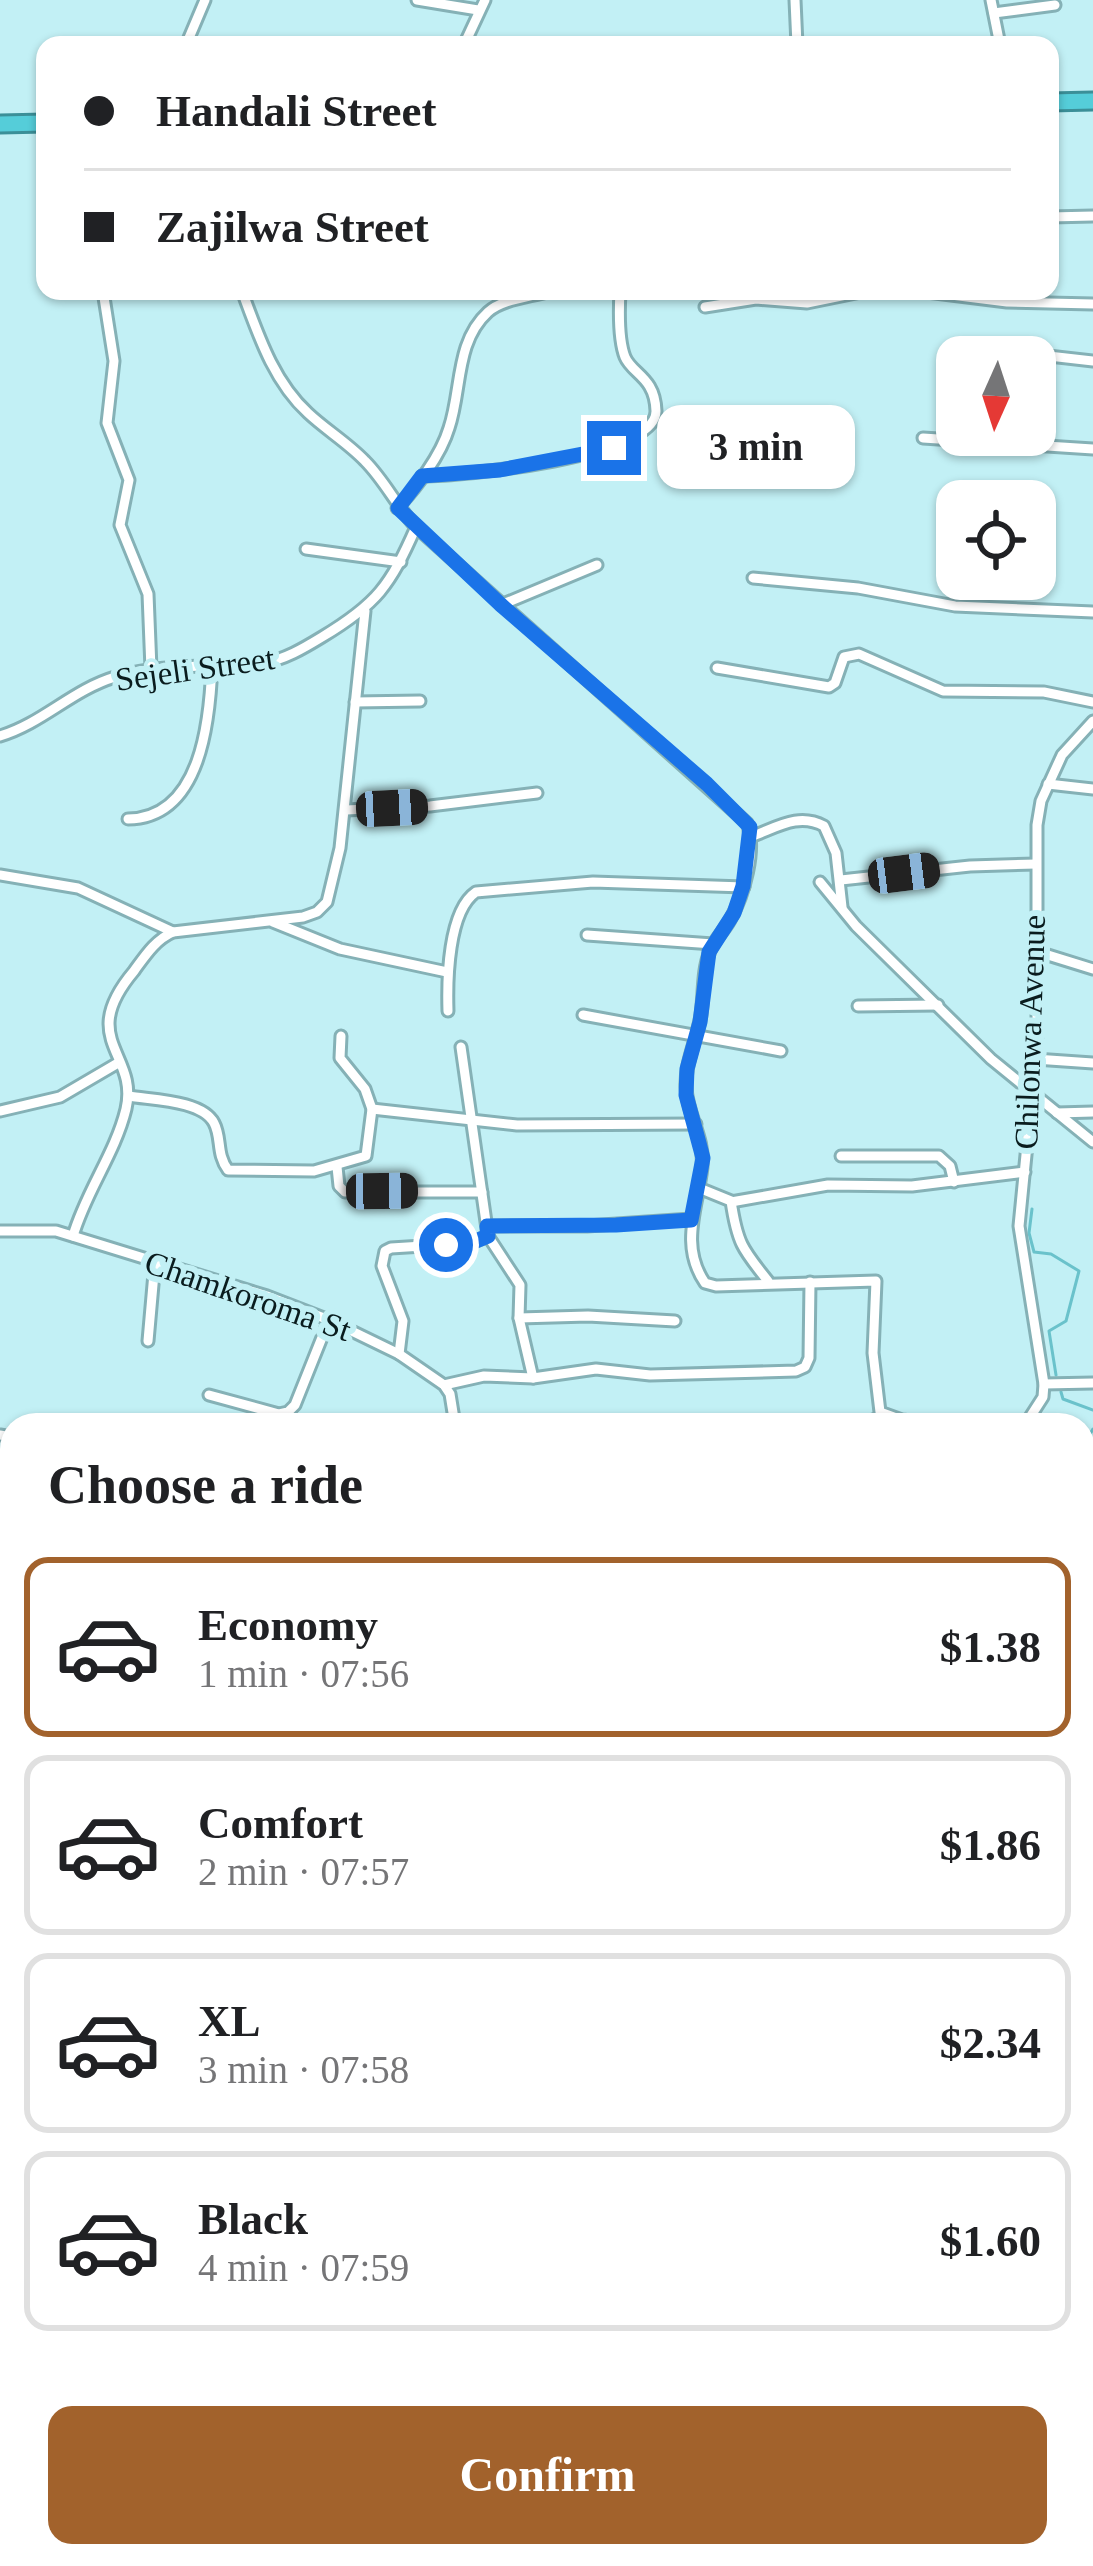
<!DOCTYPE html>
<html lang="en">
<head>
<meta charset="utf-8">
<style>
  :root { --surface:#fff; --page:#f6f6f6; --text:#202124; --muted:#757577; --line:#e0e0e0; --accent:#a2622c }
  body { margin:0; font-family:Georgia,serif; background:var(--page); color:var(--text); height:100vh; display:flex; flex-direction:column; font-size:45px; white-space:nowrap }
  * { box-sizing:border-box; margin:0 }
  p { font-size:39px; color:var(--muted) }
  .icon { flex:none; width:66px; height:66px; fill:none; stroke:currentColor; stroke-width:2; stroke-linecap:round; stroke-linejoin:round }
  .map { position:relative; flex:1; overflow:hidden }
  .side { position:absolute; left:0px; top:1413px; width:1095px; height:1155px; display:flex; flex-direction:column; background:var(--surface); border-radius:36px 36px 0 0; box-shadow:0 3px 9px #0004 }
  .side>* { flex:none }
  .banner { position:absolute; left:36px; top:36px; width:1023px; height:264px; border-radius:24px; box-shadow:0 3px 9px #0004; display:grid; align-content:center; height:264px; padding:0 48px; background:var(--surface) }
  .needle { width:78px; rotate:183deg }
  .buttons { position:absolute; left:936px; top:336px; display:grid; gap:24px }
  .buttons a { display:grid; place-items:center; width:120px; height:120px; border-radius:24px; background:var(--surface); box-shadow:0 3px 9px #0004; font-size:60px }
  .end { position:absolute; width:54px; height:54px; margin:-27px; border:15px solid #1a73e8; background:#fff; box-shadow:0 0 0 6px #fff }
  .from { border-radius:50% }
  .bubble { position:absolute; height:84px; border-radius:24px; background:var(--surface); box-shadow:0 3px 9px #0004; font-size:39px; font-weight:700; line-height:84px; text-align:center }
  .car { position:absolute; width:36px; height:72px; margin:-36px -18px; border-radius:15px; box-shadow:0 0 9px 3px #0007; background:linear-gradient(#222 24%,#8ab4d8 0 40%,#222 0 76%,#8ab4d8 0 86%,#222 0) }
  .banner b { display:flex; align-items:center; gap:42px; height:114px; font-size:45px }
  .banner b+b { border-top:3px solid var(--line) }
  .banner i { width:30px; height:30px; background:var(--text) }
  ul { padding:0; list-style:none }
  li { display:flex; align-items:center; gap:36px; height:180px; margin:0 24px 18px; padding:0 24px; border:6px solid var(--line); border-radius:24px }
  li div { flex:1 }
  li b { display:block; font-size:45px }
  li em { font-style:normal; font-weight:700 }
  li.current { border-color:var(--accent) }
  li>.icon { width:108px; height:108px; stroke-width:1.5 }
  h2 { padding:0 48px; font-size:54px; line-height:144px }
  .button { display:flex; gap:24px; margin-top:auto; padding:24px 48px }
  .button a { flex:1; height:138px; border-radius:24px; background:var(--accent); color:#fff; font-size:48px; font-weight:700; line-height:138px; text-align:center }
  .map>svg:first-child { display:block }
</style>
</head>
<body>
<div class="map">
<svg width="1093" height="2566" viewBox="0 0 1093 2566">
  <rect width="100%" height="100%" fill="#c2f0f5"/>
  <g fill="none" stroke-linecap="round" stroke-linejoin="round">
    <g stroke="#6ac2cb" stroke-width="3">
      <polyline points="1032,1209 1029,1233 1034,1252 1051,1254 1079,1271 1066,1321 1049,1331 1056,1375"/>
      <polyline points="1061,1392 1063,1399 1093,1410"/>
      <polyline points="1083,1446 1093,1429"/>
      <polyline points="1083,1464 1085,1478 1093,1479"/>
      <polyline points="1083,1567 1093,1564"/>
      <polyline points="843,2566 844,2558"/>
    </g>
    <g stroke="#85b1b6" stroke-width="15">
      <g id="street">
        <polyline points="417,0 478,10"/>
        <polyline points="795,0 797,45"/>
        <polyline points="991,0 1000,45"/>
        <polyline points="994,13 1055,5"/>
        <polyline points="186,45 205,0"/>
        <polyline points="464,45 485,0"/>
        <polyline points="1050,217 1093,216"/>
        <polyline points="103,291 114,361 107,423 129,480 120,525 148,594 151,669"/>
        <path d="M242 291C258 334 273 381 308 413 326 430 348 443 365 461 385 481 397 507 416 527L747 823C757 850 744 895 730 920 724 931 714 940 710 951 702 971 704 994 701 1015 697 1039 685 1062 686 1087 687 1115 705 1137 702 1167 698 1207 679 1245 705 1283L716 1286 876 1281 873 1353 880 1412 902 1420 953 1425"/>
        <polyline points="919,291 1007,302 1093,304"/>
        <polyline points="705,307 756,299 807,303 866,291"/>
        <polyline points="961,346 1093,361"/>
        <polyline points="923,438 1093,449"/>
        <path d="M422 476C460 476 657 458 656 411 655 377 632 374 625 357 618 339 619 310 620 291"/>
        <path d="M397 508C417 487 441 455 449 428 462 390 455 342 488 312 502 299 531 297 550 291"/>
        <polyline points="306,549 401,562"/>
        <polyline points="753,578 858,588 955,606 1093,612"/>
        <polyline points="501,605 597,565"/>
        <polyline points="717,668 829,687 835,683 844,657 859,654 943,691 1044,692 1093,702"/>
        <polyline points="355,702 420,701"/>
        <path d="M0 736C43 723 72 690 115 677 164 663 213 668 263 663 284 660 304 648 322 637 377 604 390 586 416 527"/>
        <polyline points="1048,784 1093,789"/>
        <polyline points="346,810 430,806 537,793"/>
        <path d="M128 819C202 818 210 718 212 664"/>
        <path d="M750 837C776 828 798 812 824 826L836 853 842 907"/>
        <polyline points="0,875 78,888 173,932"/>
        <polyline points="841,880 970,866 1036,864"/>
        <polyline points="820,882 856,926 991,1059 1093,1142"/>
        <polyline points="273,922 340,949 447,972"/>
        <polyline points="587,935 713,944"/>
        <polyline points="1035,951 1093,969"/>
        <polyline points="858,1006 938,1005"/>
        <path d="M448 1011C447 980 448 911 476 892L593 882 744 887"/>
        <polyline points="583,1015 781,1051"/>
        <polyline points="1035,1059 1093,1063"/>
        <path d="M129 1096C151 1100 202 1100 214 1123 222 1138 216 1154 228 1170L314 1171 366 1156 372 1109 365 1089 340 1058 341 1036"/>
        <polyline points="372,1109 517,1125 696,1124"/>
        <polyline points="0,1111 60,1097 118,1063"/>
        <polyline points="1057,1113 1093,1112"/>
        <polyline points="841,1156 939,1156 950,1166 954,1182"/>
        <polyline points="337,1167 339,1186 345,1192 482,1192"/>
        <path d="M699 1188 731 1201C737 1242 742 1249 768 1281"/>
        <polyline points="731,1202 828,1185 912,1186 1025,1172"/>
        <polyline points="487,1226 587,1226 691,1219"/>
        <polyline points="0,1231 56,1231 267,1296 329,1320 399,1354 444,1385 450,1394 455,1425"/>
        <path d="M73 1236C86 1191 115 1154 126 1109 139 1053 76 1040 134 971 145 956 155 940 173 932L303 917 317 912 327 902 340 848 365 611"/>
        <polyline points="488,1236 520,1285 519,1318 533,1378"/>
        <polyline points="519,1318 588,1316 675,1321"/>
        <polyline points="148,1341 155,1262"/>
        <polyline points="399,1354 403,1321 382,1266 385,1251 391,1248 471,1243 488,1236 461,1047"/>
        <polyline points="1044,1384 1093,1383"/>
        <polyline points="444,1385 484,1376 533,1378 596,1369 650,1375 796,1371 805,1367 809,1358 810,1282"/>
        <polyline points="209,1395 279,1414 288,1412 295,1405 329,1320"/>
        <polyline points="360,1421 368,1425"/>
        <polyline points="859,1425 884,1416"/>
        <polyline points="1025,1425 1043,1397 1044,1384 1019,1226 1037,1043 1037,825 1041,801 1062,755 1093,721"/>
        <polyline points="0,1435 12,1437"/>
        <polyline points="0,1602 12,1603"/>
        <polyline points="1083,1625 1093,1629"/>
        <polyline points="0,1699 12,1701"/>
        <polyline points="1083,1774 1093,1774"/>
        <polyline points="0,1877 12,1883"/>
        <polyline points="1093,1960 1093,1981"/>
        <polyline points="0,1972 12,1979"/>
        <polyline points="1083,2025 1093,2019"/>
        <polyline points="0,2316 9,2279 12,2229"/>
        <polyline points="0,2328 12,2330"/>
        <polyline points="0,2379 12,2402"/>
        <polyline points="1083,2543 1093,2545"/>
        <polyline points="98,2556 102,2566"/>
        <polyline points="234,2556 260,2566"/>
        <polyline points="450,2556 450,2566"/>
      </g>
    </g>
    <g stroke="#3b8f98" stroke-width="21">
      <g id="highway">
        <polyline points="1050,102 1093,101"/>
        <polyline points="0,124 45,123"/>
        <polyline points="0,2342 12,2344"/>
        <polyline points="0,2366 12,2368"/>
        <polyline points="986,2556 1036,2566"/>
        <polyline points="1070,2556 1093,2560"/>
      </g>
    </g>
    <use href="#street" stroke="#fff" stroke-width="9"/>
    <use href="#highway" stroke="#55cdd9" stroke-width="15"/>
  </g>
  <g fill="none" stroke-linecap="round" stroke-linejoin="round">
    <polyline stroke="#1a73e8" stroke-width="15" points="446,1245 471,1243 488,1236 487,1226 616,1225 691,1220 703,1158 686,1095 687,1069 700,1022 709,952 734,913 743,886 750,827 707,784 501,605 398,508 422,476 500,470 614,448"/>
  </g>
  <g text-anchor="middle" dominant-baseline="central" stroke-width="12" stroke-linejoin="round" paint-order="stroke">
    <g font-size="33" fill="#0a1c1e" stroke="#c2f0f5">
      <text transform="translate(195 669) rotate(-8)">Sejeli Street</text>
      <text transform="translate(1030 1032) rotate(-88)">Chilonwa Avenue</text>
      <text transform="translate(248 1296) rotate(19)">Chamkoroma St</text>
    </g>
  </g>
</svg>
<div class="buttons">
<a><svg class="needle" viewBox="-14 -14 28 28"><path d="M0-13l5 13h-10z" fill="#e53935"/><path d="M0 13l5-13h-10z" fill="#757577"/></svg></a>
<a><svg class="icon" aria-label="locate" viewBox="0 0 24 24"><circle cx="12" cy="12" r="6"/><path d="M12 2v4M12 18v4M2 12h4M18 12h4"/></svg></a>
</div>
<i class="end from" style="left:446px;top:1245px"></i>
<i class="end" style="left:614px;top:448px"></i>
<div class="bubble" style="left:657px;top:405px;width:198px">3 min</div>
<i class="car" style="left:392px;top:808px;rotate:87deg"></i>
<i class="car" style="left:904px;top:873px;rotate:83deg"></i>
<i class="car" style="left:382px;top:1191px;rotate:89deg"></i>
<div class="banner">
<b><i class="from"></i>Handali Street</b>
<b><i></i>Zajilwa Street</b>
</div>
<section class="side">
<h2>Choose a ride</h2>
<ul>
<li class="current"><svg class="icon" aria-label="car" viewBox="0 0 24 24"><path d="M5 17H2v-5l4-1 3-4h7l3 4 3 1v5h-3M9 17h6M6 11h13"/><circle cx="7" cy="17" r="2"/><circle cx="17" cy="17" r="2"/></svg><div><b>Economy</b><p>1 min · 07:56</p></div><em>$1.38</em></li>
<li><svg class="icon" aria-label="car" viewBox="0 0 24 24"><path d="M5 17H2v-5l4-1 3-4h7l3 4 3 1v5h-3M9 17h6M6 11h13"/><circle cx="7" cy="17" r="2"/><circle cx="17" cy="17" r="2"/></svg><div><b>Comfort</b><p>2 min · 07:57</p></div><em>$1.86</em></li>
<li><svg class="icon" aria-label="car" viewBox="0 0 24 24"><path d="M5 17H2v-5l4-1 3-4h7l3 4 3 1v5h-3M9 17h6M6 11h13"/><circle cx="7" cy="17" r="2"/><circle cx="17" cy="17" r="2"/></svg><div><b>XL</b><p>3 min · 07:58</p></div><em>$2.34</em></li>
<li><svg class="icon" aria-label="car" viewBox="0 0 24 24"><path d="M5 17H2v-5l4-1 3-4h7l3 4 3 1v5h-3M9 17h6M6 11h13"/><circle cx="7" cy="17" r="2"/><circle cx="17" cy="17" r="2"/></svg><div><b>Black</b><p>4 min · 07:59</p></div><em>$1.60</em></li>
</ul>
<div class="button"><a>Confirm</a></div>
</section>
</div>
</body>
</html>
